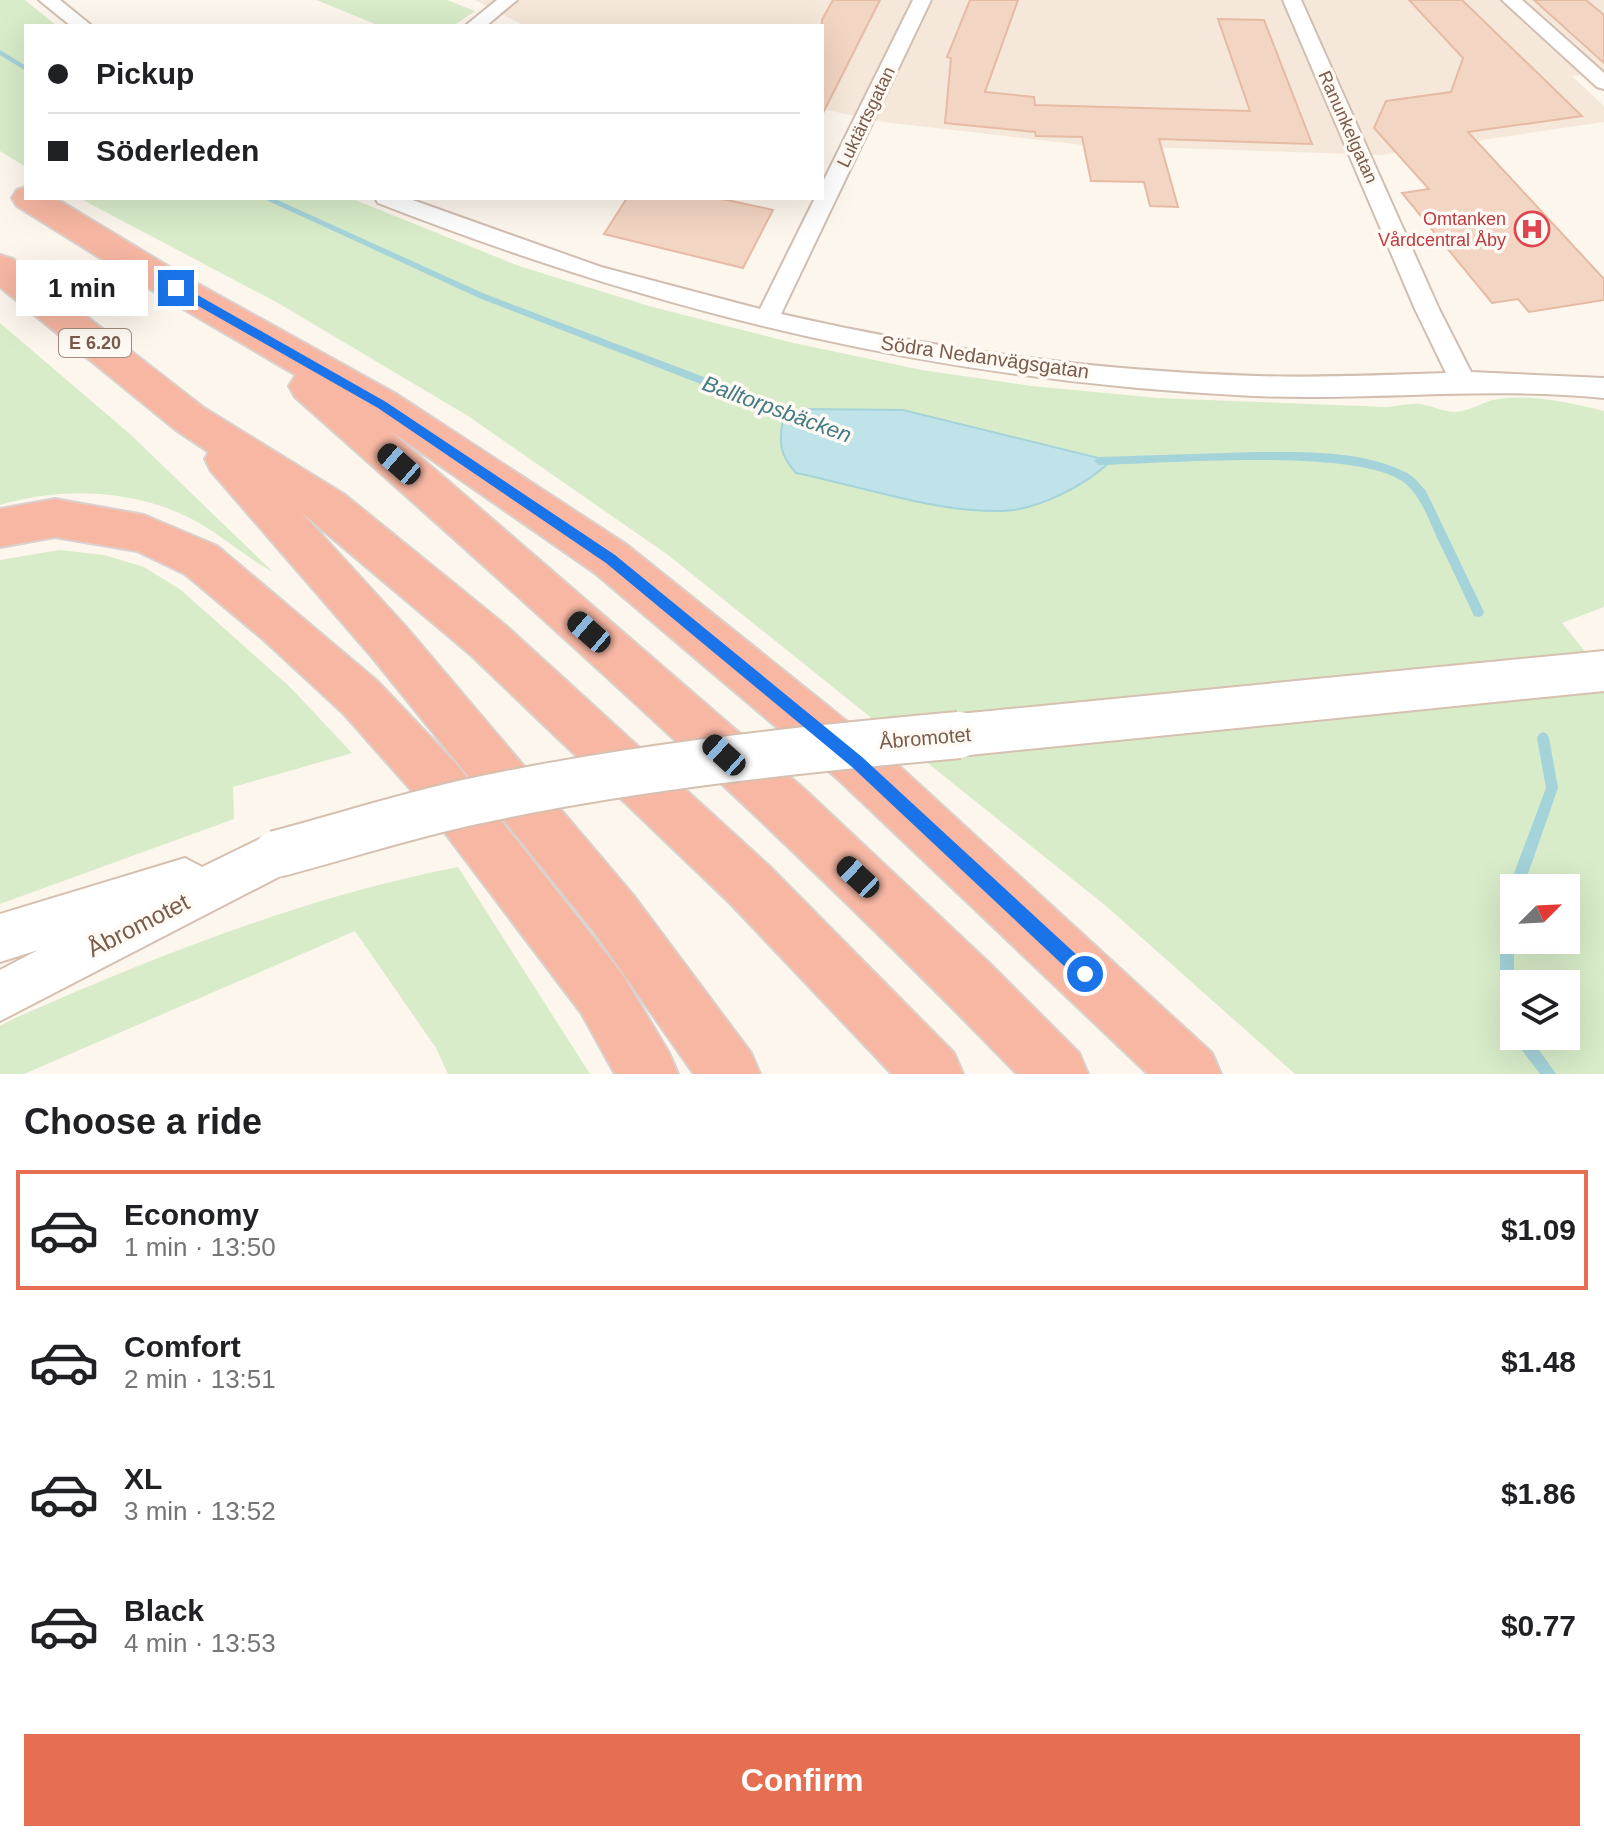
<!DOCTYPE html>
<html lang="en">
<head>
<meta charset="utf-8">
<style>
  :root { --surface:#fff; --page:#f6f6f6; --text:#202124; --muted:#757577; --line:#e0e0e0; --accent:#e76f51 }
  body { margin:0; font-family:Helvetica,sans-serif; background:var(--page); color:var(--text); height:100vh; display:flex; flex-direction:column; font-size:30px; white-space:nowrap }
  * { box-sizing:border-box; margin:0 }
  p { font-size:26px; color:var(--muted) }
  .icon { flex:none; width:44px; height:44px; fill:none; stroke:currentColor; stroke-width:2; stroke-linecap:round; stroke-linejoin:round }
  .map { position:relative; height:1074px; overflow:hidden }
  .panel { display:flex; flex-direction:column; background:var(--surface); flex:1 }
  .panel>* { flex:none }
  .top-card { position:absolute; left:24px; top:24px; width:800px; height:176px; border-radius:0px; box-shadow:0 8px 32px #0002; display:grid; align-content:center; height:176px; padding:0 24px; background:var(--surface) }
  .needle { width:52px; rotate:66deg }
  .tools { position:absolute; left:1500px; top:874px; display:grid; gap:16px }
  .tools a { display:grid; place-items:center; width:80px; height:80px; border-radius:0px; background:var(--surface); box-shadow:0 8px 32px #0002; font-size:40px }
  .end { position:absolute; width:36px; height:36px; margin:-18px; border:10px solid #1a73e8; background:#fff; box-shadow:0 0 0 4px #fff }
  .from { border-radius:50% }
  .bubble { position:absolute; height:56px; border-radius:0px; background:var(--surface); box-shadow:0 8px 32px #0002; font-size:26px; font-weight:700; line-height:56px; text-align:center }
  .car { position:absolute; width:24px; height:48px; margin:-24px -12px; border-radius:10px; box-shadow:0 0 6px 2px #0007; background:linear-gradient(#222 24%,#8ab4d8 0 40%,#222 0 76%,#8ab4d8 0 86%,#222 0) }
  .top-card b { display:flex; align-items:center; gap:28px; height:76px; font-size:30px }
  .top-card b+b { border-top:2px solid var(--line) }
  .top-card i { width:20px; height:20px; background:var(--text) }
  ul { padding:0; list-style:none }
  li { display:flex; align-items:center; gap:24px; height:120px; margin:0 16px 12px; padding:0 8px; border:4px solid transparent; border-radius:0px }
  li div { flex:1 }
  li b { display:block; font-size:30px }
  li em { font-style:normal; font-weight:700 }
  li.selected { border-color:var(--accent) }
  li>.icon { width:72px; height:72px; stroke-width:1.5 }
  h2 { padding:0 24px; font-size:36px; line-height:96px }
  .primary-button { display:flex; gap:16px; margin-top:auto; padding:16px 24px }
  .primary-button a { flex:1; height:92px; border-radius:0px; background:var(--accent); color:#fff; font-size:32px; font-weight:700; line-height:92px; text-align:center }
  .map>svg:first-child { display:block }
</style>
</head>
<body>
<div class="map">
<svg width="1604" height="1074" viewBox="0 0 1604 1074">
  <rect width="100%" height="100%" fill="#fdf6ec"/>
  <polygon fill="#f5e8da" points="475,0 1604,0 1604,71 1572,76 1604,106 1604,122 1381,155 1082,145 883,122 822,109 822,26 525,26"/>
  <g fill="#d8ecc9" fill-rule="evenodd">
    <polygon points="0,0 25,0 57,26 26,26 26,167 0,151"/>
    <polygon points="316,0 447,0 475,11 453,26 380,26"/>
    <path d="M79 198H350L519 266 649 306 789 342 922 370 1032 386 1158 398 1388 407C1398 406 1410 403 1420 404 1433 406 1443 412 1456 412 1470 411 1484 401 1498 399 1534 394 1570 403 1604 411V607L1562 623 1604 675V1074H1295L1106 906 668 555 468 416 278 303ZM1514 888H1566V940H1514ZM1514 984H1566V1036H1514Z"/>
    <path d="M0 323 130 434 273 572C251 560 233 545 212 531 151 490 69 484 0 505Z"/>
    <polygon points="59,550 104,555 144,567 181,590 290,687 352,753 233,787 234,819 0,904 0,560"/>
    <path d="M458 867 590 1074H448L436 1048 355 931 24 1074H0V1026L13 1019C156 956 304 897 458 867Z"/>
  </g>
  <path fill="#bfe3e8" stroke="#a5d3da" stroke-width="2" d="M803 409 903 410 1111 461C1086 485 1038 510 1002 511 936 513 861 486 796 473 779 454 779 443 783 418Z"/>
  <g fill="none" stroke-linecap="round" stroke-linejoin="round">
    <g fill="#a5d3da" fill-rule="evenodd">
      <polygon points="0,50 26,66 26,71 0,55"/>
      <polygon points="262,198 273,198 485,294 704,377 798,418 799,421 798,424 790,424 698,383 479,298"/>
      <path d="M1256 452C1306 452 1362 450 1407 473 1415 477 1420 485 1426 491L1484 612 1482 616 1478 617 1474 616C1462 590 1450 564 1437 538 1429 520 1422 499 1407 485 1365 446 1160 464 1099 465L1094 461 1099 457Z"/>
      <polygon points="1543,732 1547,734 1549,738 1558,788 1523,888 1514,888 1514,1026 1509,1024 1500,988 1500,940 1507,892 1546,788 1537,738 1539,734"/>
      <polygon points="1514,1033 1514,1036 1529,1036 1556,1074 1540,1074 1515,1041 1513,1036"/>
    </g>
  </g>
  <g fill="#f3d5c3" stroke="#e6bba3" stroke-width="2">
    <polygon points="833,0 880,0 822,115 822,20"/>
    <polygon points="970,0 1018,0 985,92 1034,97 1035,105 1250,111 1218,19 1264,20 1312,144 1159,139 1178,207 1150,206 1144,182 1091,181 1082,137 1036,136 1035,132 945,123 951,58 947,57"/>
    <polygon points="1409,0 1462,0 1582,116 1468,132 1604,279 1604,300 1529,312 1518,299 1492,303 1402,193 1429,189 1374,128 1386,101 1451,92 1463,58"/>
    <polygon points="1534,0 1586,0 1604,15 1604,63"/>
    <polygon points="627,198 718,198 773,210 743,268 604,234"/>
  </g>
  <g fill="none" stroke-linecap="round" stroke-linejoin="round">
    <g stroke="#d1beb0" stroke-width="4">
      <g id="street">
        <polygon points="39,0 60,0 92,26 71,26"/>
        <polygon points="497,0 517,0 486,26 465,26"/>
        <path d="M913 0H931L781 314C937 350 1098 371 1257 376 1320 378 1383 375 1446 373L1415 309 1283 0H1301L1439 309 1471 372 1604 378V398C1486 386 1371 401 1253 396 942 381 667 316 378 203L375 198H407L601 267 760 309 815 198H822V184Z"/>
        <polygon points="1502,0 1522,0 1604,73 1604,89 1597,87"/>
      </g>
    </g>
    <g stroke="#d6c0b0" stroke-width="4">
      <g id="secondary">
        <polygon points="1604,651 1604,691 959,756 944,750 938,735 944,720 959,714"/>
        <polygon points="276,831 292,838 299,854 292,870 0,1021 0,970 38,950 0,962 0,914 185,858 202,867"/>
      </g>
    </g>
    <g stroke="#dad1cd" stroke-width="4">
      <g id="highway">
        <path d="M26 187V198H55L189 279 396 394 627 545 875 744 1212 1053 1221 1074H1148L839 780 595 573 389 430 804 789 989 963 1079 1053 1088 1074H1017C787 836 542 616 295 397L289 386 296 375 163 297 17 206 12 198 17 190Z"/>
        <polygon points="0,255 13,259 204,408 345,495 505,625 769,866 954,1053 963,1074 892,1074 731,904 471,655 300,511 406,627 633,895 751,1053 760,1074 694,1074 595,933 372,657 211,471 205,459 209,452 176,430 0,287"/>
        <polygon points="55,499 144,515 217,546 377,681 457,765 622,974 669,1053 678,1074 615,1074 582,1014 421,801 343,713 264,640 185,574 137,551 55,537 0,547 0,509"/>
      </g>
    </g>
    <use href="#street" fill="#fff" fill-rule="evenodd"/>
    <use href="#secondary" fill="#fff" fill-rule="evenodd"/>
    <use href="#highway" fill="#f7b7a3" fill-rule="evenodd"/>
    <g stroke="#d6c0b0" stroke-width="50" stroke-linecap="butt">
      <path id="secondary-bridge" d="M276 854C341 837 405 816 470 802 631 767 795 750 959 735"/>
    </g>
    <use href="#secondary-bridge" stroke="#fff" stroke-width="46"/>
  </g>
  <polygon fill="#1a73e8" points="172,285 180,285 386,402 615,555 862,757 1091,968 1094,974 1091,980 1085,982 1079,980 852,767 606,563 378,408 172,291"/>
  <defs>
    <g id="hospital-ring" transform="scale(1.8)"><circle r="9.5" fill="#fffaf3" stroke="#e0444e" stroke-width="1.5"/><path d="M-5-5h3v3.5h4V-5h3V5h-3V1.5h-4V5h-3Z" fill="#e0444e"/></g>
  </defs>
  <g fill-rule="evenodd">
    <use href="#hospital-ring" x="1532" y="229"/>
  </g>
  <g text-anchor="middle" dominant-baseline="central" stroke-width="7" stroke-linejoin="round" paint-order="stroke">
    <g font-size="18" fill="#7a5c4d" stroke="#fffaf3">
      <text transform="translate(866 117) rotate(-64)">Luktärtsgatan</text>
      <text transform="translate(1348 127) rotate(66)">Ranunkelgatan</text>
    </g>
    <g font-size="18" fill="#be3a42" stroke="#fffaf3" text-anchor="end">
      <text x="1506" y="219">Omtanken<tspan x="1506" dy="21">Vårdcentral Åby</tspan></text>
    </g>
    <rect fill="#fffaf3" stroke="#a28b7f" stroke-width="2" x="59" y="329" width="72" height="28" rx="6"/>
    <g font-size="18" font-weight="bold" fill="#7a5c4d">
      <text x="95" y="343">E 6.20</text>
    </g>
    <g font-size="20" fill="#7a5c4d" stroke="#fffaf3">
      <text transform="translate(985 357) rotate(8)">Södra Nedanvägsgatan</text>
      <text transform="translate(925 738) rotate(-5)">Åbromotet</text>
    </g>
    <g font-size="22" font-style="italic" fill="#437c86" stroke="#fffaf3">
      <text transform="translate(777 409) rotate(20)">Balltorpsbäcken</text>
    </g>
    <g font-size="24" fill="#7a5c4d" stroke="#fffaf3">
      <text transform="translate(138 925) rotate(-27)">Åbromotet</text>
    </g>
  </g>
</svg>
<div class="tools">
<a><svg class="needle" viewBox="-14 -14 28 28"><path d="M0-13l5 13h-10z" fill="#e53935"/><path d="M0 13l5-13h-10z" fill="#757577"/></svg></a>
<a><svg class="icon" aria-label="layers" viewBox="0 0 24 24"><path d="M12 4l9 5-9 5-9-5zM3 14l9 5 9-5"/></svg></a>
</div>
<i class="end from" style="left:1085px;top:974px"></i>
<i class="end" style="left:176px;top:288px"></i>
<div class="bubble" style="left:16px;top:260px;width:132px">1 min</div>
<i class="car" style="left:399px;top:464px;rotate:311deg"></i>
<i class="car" style="left:589px;top:632px;rotate:311deg"></i>
<i class="car" style="left:724px;top:755px;rotate:312deg"></i>
<i class="car" style="left:858px;top:877px;rotate:313deg"></i>
<div class="top-card">
<b><i class="from"></i>Pickup</b>
<b><i></i>Söderleden</b>
</div>
</div>
<section class="panel">
<h2>Choose a ride</h2>
<ul>
<li class="selected"><svg class="icon" aria-label="car" viewBox="0 0 24 24"><path d="M5 17H2v-5l4-1 3-4h7l3 4 3 1v5h-3M9 17h6M6 11h13"/><circle cx="7" cy="17" r="2"/><circle cx="17" cy="17" r="2"/></svg><div><b>Economy</b><p>1 min · 13:50</p></div><em>$1.09</em></li>
<li><svg class="icon" aria-label="car" viewBox="0 0 24 24"><path d="M5 17H2v-5l4-1 3-4h7l3 4 3 1v5h-3M9 17h6M6 11h13"/><circle cx="7" cy="17" r="2"/><circle cx="17" cy="17" r="2"/></svg><div><b>Comfort</b><p>2 min · 13:51</p></div><em>$1.48</em></li>
<li><svg class="icon" aria-label="car" viewBox="0 0 24 24"><path d="M5 17H2v-5l4-1 3-4h7l3 4 3 1v5h-3M9 17h6M6 11h13"/><circle cx="7" cy="17" r="2"/><circle cx="17" cy="17" r="2"/></svg><div><b>XL</b><p>3 min · 13:52</p></div><em>$1.86</em></li>
<li><svg class="icon" aria-label="car" viewBox="0 0 24 24"><path d="M5 17H2v-5l4-1 3-4h7l3 4 3 1v5h-3M9 17h6M6 11h13"/><circle cx="7" cy="17" r="2"/><circle cx="17" cy="17" r="2"/></svg><div><b>Black</b><p>4 min · 13:53</p></div><em>$0.77</em></li>
</ul>
<div class="primary-button"><a>Confirm</a></div>
</section>
</body>
</html>
